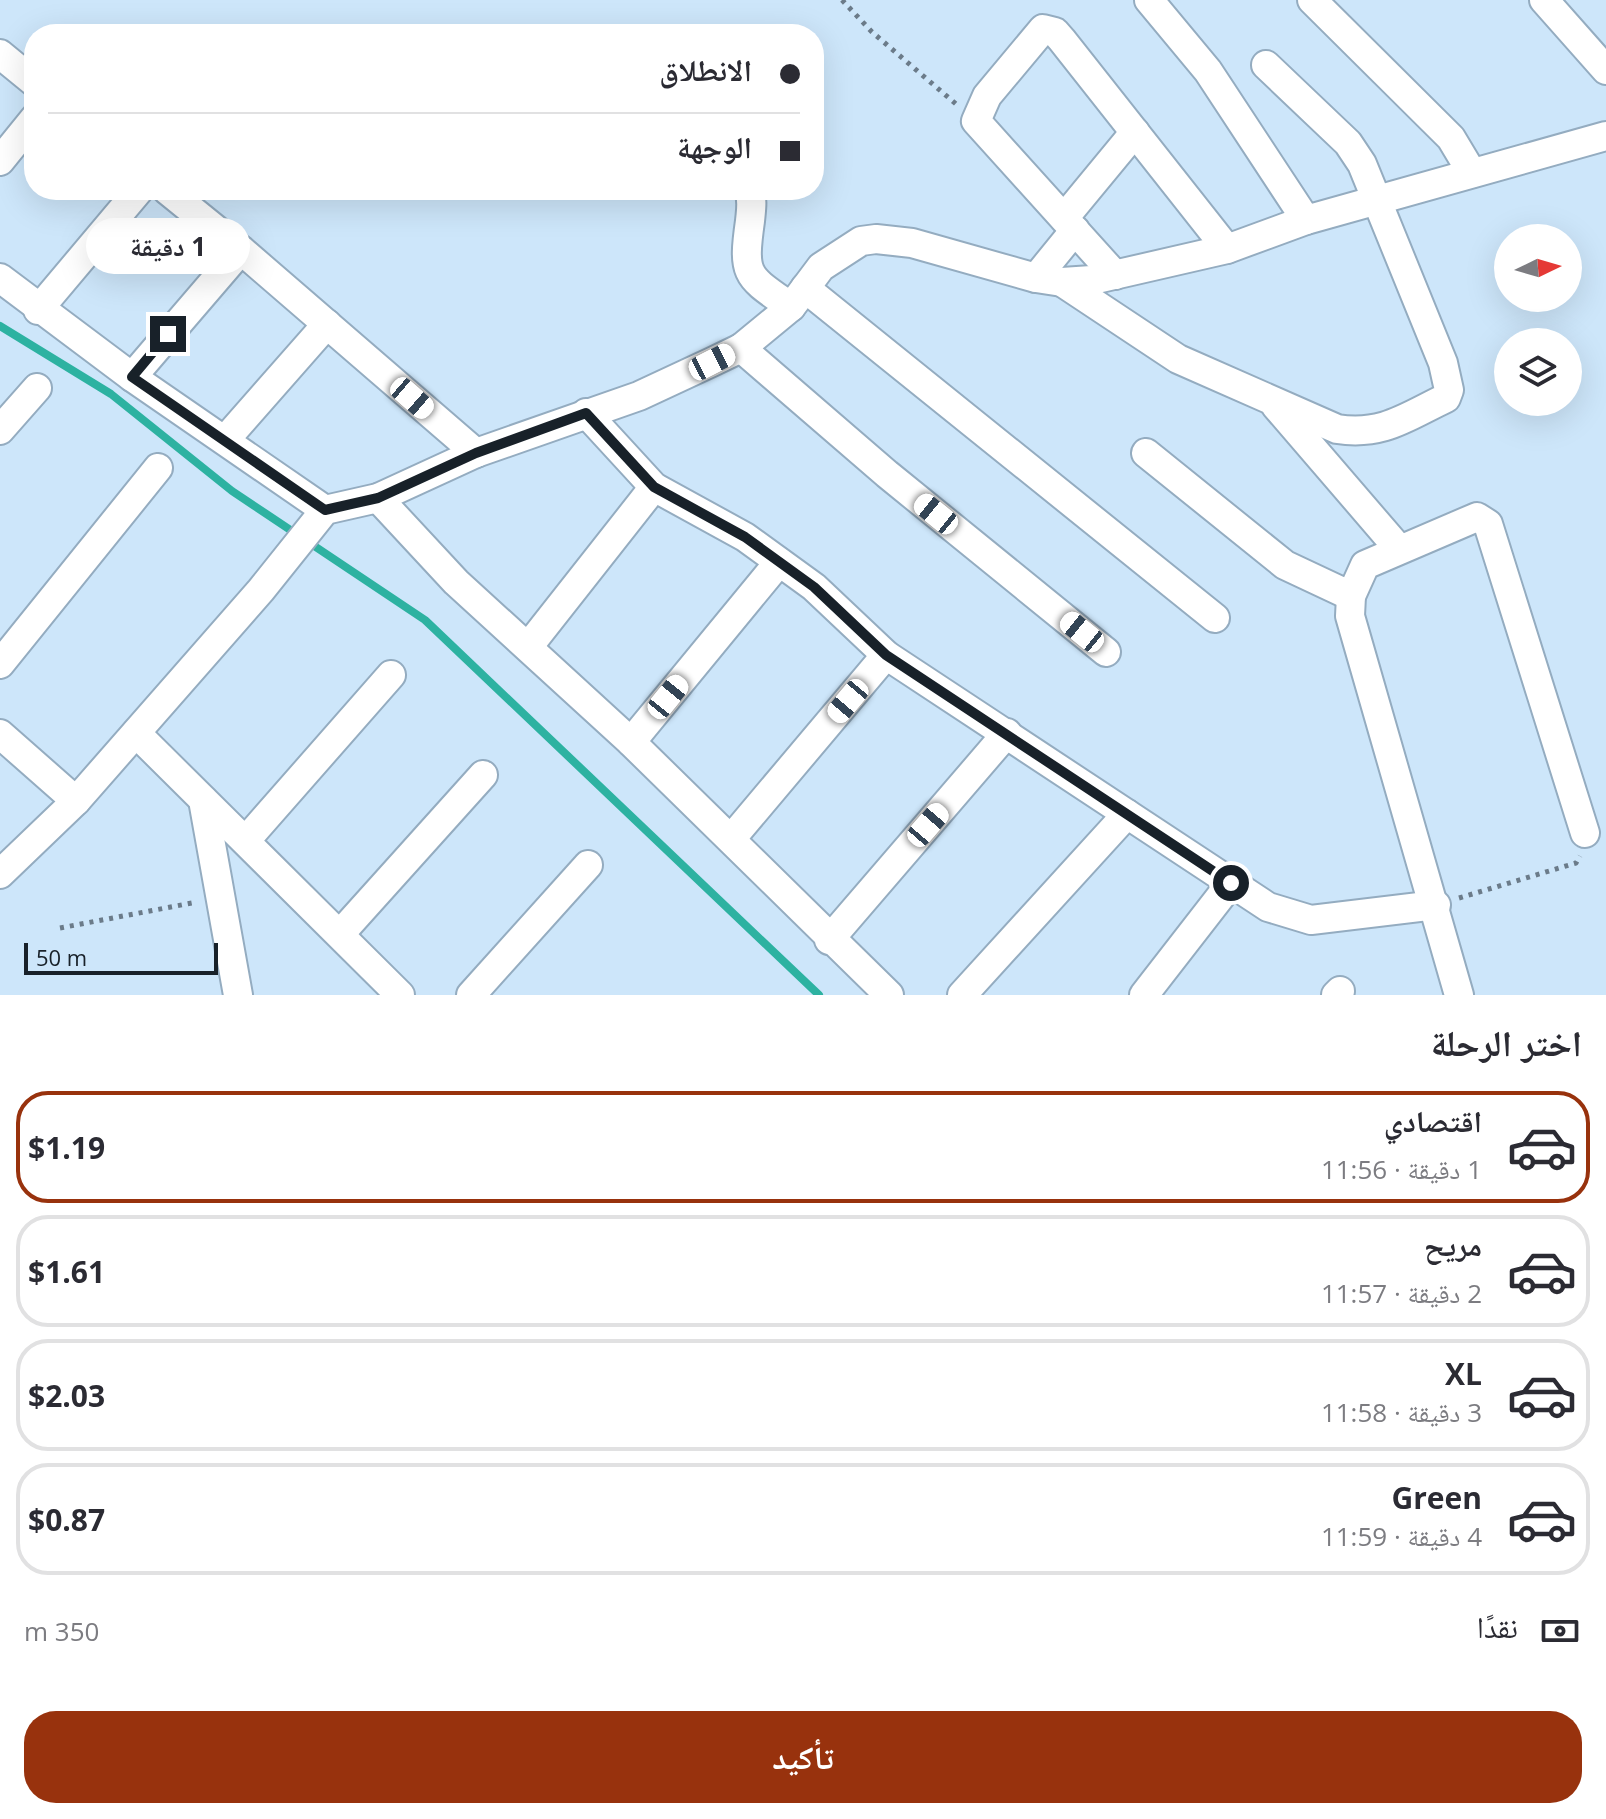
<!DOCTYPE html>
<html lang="ar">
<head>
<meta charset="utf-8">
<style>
  :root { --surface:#fff; --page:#f7f7f7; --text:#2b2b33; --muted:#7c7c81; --line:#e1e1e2; --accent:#98320d }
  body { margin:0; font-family:"Open Sans","Noto Naskh Arabic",sans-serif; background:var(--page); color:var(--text); direction:rtl; height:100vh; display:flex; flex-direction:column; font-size:30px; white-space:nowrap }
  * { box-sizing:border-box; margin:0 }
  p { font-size:26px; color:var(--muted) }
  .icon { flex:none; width:44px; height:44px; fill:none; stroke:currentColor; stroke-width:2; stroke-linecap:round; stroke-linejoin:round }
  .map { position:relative; height:995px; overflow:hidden; direction:ltr }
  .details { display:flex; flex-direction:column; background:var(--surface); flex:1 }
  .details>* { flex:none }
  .top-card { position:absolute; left:24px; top:24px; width:800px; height:176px; border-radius:32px; box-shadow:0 8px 32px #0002; direction:rtl; display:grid; align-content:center; height:176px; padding:0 24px; background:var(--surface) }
  .needle { width:52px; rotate:85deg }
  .fabs { position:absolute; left:1494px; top:224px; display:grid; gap:16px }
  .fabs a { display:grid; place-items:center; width:88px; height:88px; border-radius:50%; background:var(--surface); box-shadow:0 8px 32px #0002; font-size:40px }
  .scale { position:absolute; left:24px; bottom:20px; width:194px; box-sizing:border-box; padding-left:8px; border:4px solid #182129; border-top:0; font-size:22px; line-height:28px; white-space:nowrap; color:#182129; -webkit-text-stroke:6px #cde6fa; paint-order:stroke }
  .end { position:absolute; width:36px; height:36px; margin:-18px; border:10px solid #182129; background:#fff; box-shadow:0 0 0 4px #fff }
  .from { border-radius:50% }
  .bubble { position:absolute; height:56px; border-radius:28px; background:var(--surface); box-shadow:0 8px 32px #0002; font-size:26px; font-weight:700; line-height:56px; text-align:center; direction:rtl }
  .car { position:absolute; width:24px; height:48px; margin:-24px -12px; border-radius:10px; box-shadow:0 0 6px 2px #0007; background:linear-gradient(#fff 24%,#345 0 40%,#fff 0 76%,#345 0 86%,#fff 0) }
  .top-card b { display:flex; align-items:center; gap:28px; height:76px; font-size:30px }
  .top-card b+b { border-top:2px solid var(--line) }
  .top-card i { width:20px; height:20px; background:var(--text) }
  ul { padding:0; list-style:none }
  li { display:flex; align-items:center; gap:24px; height:112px; margin:0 16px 12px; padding:0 8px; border:4px solid var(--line); border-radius:32px }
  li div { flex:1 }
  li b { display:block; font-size:30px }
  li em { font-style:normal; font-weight:700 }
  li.active { border-color:var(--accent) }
  li>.icon { width:72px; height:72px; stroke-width:1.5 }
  h2 { padding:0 24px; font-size:36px; line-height:96px }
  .pay { display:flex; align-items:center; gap:20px; height:88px; padding:0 24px; font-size:30px }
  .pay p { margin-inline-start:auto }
  .primary-button { display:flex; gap:16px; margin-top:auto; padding:16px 24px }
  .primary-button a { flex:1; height:92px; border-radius:32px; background:var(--accent); color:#fff; font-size:32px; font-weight:700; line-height:92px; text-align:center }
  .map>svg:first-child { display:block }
</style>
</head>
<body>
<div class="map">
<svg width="1606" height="995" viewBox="0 0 1606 995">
  <rect width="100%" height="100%" fill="#cde6fa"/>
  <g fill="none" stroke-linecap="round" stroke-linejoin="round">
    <polyline stroke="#2db2a1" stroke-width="8" points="0,326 111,394 232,491 425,620 819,995"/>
    <g stroke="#94acc0" stroke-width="32">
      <g id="street">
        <polyline points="1149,0 1208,71 1306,220"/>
        <polyline points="1312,0 1451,138 1472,173"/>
        <polyline points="1544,0 1606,70"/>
        <polyline points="0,54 34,82"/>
        <polyline points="0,161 34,119"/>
        <polyline points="167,190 241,250 476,453"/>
        <path d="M749 190C753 200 751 210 750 221 742 277 747 276 791 307"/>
        <polyline points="1064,218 1135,132"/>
        <polyline points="1115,275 976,121 987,96 1043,29 1055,32 1062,40 1227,249"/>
        <polyline points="0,278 132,377 325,510"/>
        <polyline points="1036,278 1075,230"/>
        <path d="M1062 282 1178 359 1337 429C1383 436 1406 417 1446 398L1449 390 1443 363 1362 164 1348 143 1266 65"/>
        <polyline points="805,288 1215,618"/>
        <polyline points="38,310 139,190"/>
        <polyline points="741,348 887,474 1106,652"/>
        <polyline points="132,377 241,250"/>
        <polyline points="1276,406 1399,549"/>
        <polyline points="586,413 654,487 745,537 814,587 886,655 1268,907 1311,920 1436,905"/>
        <polyline points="0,430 37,388"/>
        <polyline points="225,440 327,324"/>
        <polyline points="1146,453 1285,565 1351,596"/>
        <polyline points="378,498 456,582 631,742 889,995"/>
        <polyline points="528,647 654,487"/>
        <polyline points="0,664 158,468"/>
        <polyline points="136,733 400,995"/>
        <polyline points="0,734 76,801"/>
        <polyline points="631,742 779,562"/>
        <polyline points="203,800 238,995"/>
        <polyline points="247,839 391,675"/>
        <polyline points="731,839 886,655"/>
        <polyline points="0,874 76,801 261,590 325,510 378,498 476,453 639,396 712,362 741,348 791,307 821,267 861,241 876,239 912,243 1036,278 1062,282 1092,280 1227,249 1306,220 1606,136"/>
        <polyline points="340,934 483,775"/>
        <polyline points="829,940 1007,733"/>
        <polyline points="471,995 588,865"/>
        <polyline points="962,995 1127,814"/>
        <polyline points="1144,995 1231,883"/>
        <polyline points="1336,995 1340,991"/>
        <polyline points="1459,995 1350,616 1351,596 1365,565 1477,517 1488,524 1585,833"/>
      </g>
    </g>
    <g stroke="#6b7b89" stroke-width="5" stroke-dasharray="4 6" stroke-linecap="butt">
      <polyline points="842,0 872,32 956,104"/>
      <polyline points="1459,898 1576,863 1580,856"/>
      <polyline points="60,928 197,902"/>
    </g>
    <use href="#street" stroke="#fff" stroke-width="28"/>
  </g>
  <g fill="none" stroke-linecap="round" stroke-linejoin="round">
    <polyline stroke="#182129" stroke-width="10" points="168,334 132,377 325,510 378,498 476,453 586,413 654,487 745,537 814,587 886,655 1231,883"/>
  </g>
</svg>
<div class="fabs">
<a><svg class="needle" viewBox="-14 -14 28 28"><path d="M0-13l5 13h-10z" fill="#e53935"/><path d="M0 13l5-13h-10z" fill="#7c7c81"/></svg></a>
<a><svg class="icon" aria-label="layers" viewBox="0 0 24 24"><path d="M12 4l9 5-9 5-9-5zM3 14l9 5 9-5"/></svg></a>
</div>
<div class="scale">50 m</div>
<i class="end from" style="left:1231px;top:883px"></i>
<i class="end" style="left:168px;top:334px"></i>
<div class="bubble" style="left:86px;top:218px;width:164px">1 دقيقة</div>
<i class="car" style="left:712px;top:362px;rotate:63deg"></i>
<i class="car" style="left:412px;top:398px;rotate:131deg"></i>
<i class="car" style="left:936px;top:514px;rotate:309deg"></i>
<i class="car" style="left:1082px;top:632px;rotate:309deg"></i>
<i class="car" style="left:668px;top:697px;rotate:39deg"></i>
<i class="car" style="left:848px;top:701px;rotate:220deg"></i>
<i class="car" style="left:928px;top:825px;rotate:41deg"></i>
<div class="top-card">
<b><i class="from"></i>الانطلاق</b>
<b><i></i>الوجهة</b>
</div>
</div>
<section class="details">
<h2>اختر الرحلة</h2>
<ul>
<li class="active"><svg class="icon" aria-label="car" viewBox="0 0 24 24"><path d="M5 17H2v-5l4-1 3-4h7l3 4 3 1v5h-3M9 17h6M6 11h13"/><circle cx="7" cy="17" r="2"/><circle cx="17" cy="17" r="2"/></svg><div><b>اقتصادي</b><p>1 دقيقة · 11:56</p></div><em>$1.19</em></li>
<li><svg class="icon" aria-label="car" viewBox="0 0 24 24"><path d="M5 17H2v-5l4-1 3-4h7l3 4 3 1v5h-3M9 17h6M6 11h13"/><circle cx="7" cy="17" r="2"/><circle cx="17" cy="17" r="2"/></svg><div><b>مريح</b><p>2 دقيقة · 11:57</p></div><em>$1.61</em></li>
<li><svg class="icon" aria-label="car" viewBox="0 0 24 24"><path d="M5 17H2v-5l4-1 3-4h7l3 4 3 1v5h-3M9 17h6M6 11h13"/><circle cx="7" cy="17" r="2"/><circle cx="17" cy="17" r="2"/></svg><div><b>XL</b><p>3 دقيقة · 11:58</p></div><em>$2.03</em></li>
<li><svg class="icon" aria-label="car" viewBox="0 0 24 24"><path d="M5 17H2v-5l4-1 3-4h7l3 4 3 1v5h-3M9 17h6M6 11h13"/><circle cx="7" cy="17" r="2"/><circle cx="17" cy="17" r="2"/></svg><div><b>Green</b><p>4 دقيقة · 11:59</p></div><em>$0.87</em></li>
</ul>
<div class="pay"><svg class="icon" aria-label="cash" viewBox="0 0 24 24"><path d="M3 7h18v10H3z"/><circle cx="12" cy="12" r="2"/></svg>نقدًا<p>350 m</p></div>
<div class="primary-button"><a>تأكيد</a></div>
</section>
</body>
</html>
